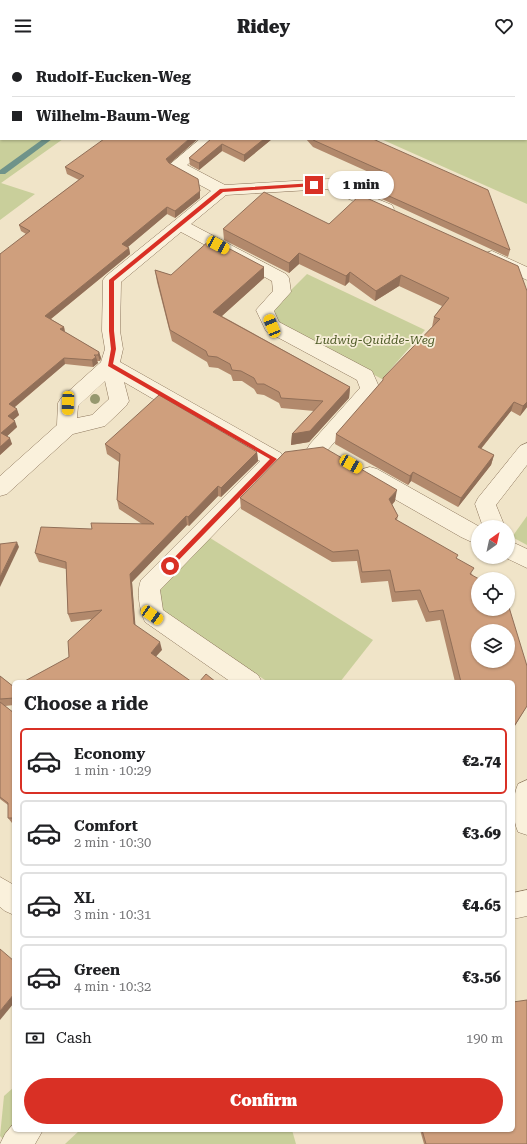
<!DOCTYPE html>
<html lang="en">
<head>
<meta charset="utf-8">
<style>
  :root { --surface:#fff; --page:#f6f6f6; --text:#202124; --muted:#757577; --line:#e0e0e0; --accent:#d93025 }
  body { margin:0; font-family:"Roboto Serif",serif; background:var(--page); color:var(--text); height:100vh; display:flex; flex-direction:column; font-size:15px; white-space:nowrap }
  * { box-sizing:border-box; margin:0 }
  p { font-size:13px; color:var(--muted) }
  .icon { flex:none; width:22px; height:22px; fill:none; stroke:currentColor; stroke-width:2; stroke-linecap:round; stroke-linejoin:round }
  .map { position:relative; flex:1; overflow:hidden }
  .sheet { position:absolute; left:12px; top:628px; width:503px; height:452px; display:flex; flex-direction:column; background:var(--surface); border-radius:6px; box-shadow:0 1px 3px #0004 }
  .sheet>* { flex:none }
  .guide { position:absolute; left:0px; top:0px; width:527px; height:88px; box-shadow:0 1px 3px #0004; display:grid; align-content:center; height:88px; padding:0 12px; background:var(--surface) }
  .needle { width:26px; rotate:33deg }
  .buttons { position:absolute; left:471px; top:468px; display:grid; gap:8px }
  .buttons a { display:grid; place-items:center; width:44px; height:44px; border-radius:50%; background:var(--surface); box-shadow:0 1px 3px #0004; font-size:20px }
  .end { position:absolute; width:18px; height:18px; margin:-9px; border:5px solid #d93025; background:#fff; box-shadow:0 0 0 2px #fff }
  .from { border-radius:50% }
  .bubble { position:absolute; height:28px; border-radius:14px; background:var(--surface); box-shadow:0 1px 3px #0004; font-size:13px; font-weight:800; line-height:28px; text-align:center }
  .car { position:absolute; width:12px; height:24px; margin:-12px -6px; border-radius:5px; box-shadow:0 0 3px 1px #0007; background:linear-gradient(#f5c518 24%,#345 0 40%,#f5c518 0 76%,#345 0 86%,#f5c518 0) }
  .guide b { display:flex; align-items:center; gap:14px; height:38px; font-size:15px }
  .guide b+b { border-top:1px solid var(--line) }
  .guide i { width:10px; height:10px; background:var(--text) }
  ul { padding:0; list-style:none }
  li { display:flex; align-items:center; gap:12px; height:66px; margin:0 8px 6px; padding:0 4px; border:2px solid var(--line); border-radius:6px }
  li div { flex:1 }
  li b { display:block; font-size:15px }
  li em { font-style:normal; font-weight:800 }
  li.on { border-color:var(--accent) }
  li>.icon { width:36px; height:36px; stroke-width:1.5 }
  h2 { padding:0 12px; font-size:18px; line-height:48px }
  .pay { display:flex; align-items:center; gap:10px; height:44px; padding:0 12px; font-size:15px }
  .pay p { margin-inline-start:auto }
  .primary-button { display:flex; gap:8px; margin-top:auto; padding:8px 12px }
  .primary-button a { flex:1; height:46px; border-radius:24px; background:var(--accent); color:#fff; font-size:16px; font-weight:800; line-height:46px; text-align:center }
  header { display:flex; justify-content:space-between; align-items:center; height:52px; padding:0 12px; background:var(--surface); font-size:18px; font-weight:800 }
  .map>svg:first-child { display:block }
</style>
</head>
<body>
<header><svg class="icon" aria-label="menu" viewBox="0 0 24 24"><path d="M4 6h16M4 12h16M4 18h16"/></svg>Ridey<svg class="icon" aria-label="heart" viewBox="0 0 24 24"><path d="M12 20l-8-8c-3-5 5-10 8-4 3-6 11-1 8 4z"/></svg></header>
<div class="map">
<svg width="527" height="1092" viewBox="0 0 527 1092">
  <rect width="100%" height="100%" fill="#f0e4c8"/>
  <g fill="#c9cf9b">
    <polygon points="0,0 527,0 527,152 381,87 526,87 526,1 1,1 1,87 63,87 1,131 35,142 0,168"/>
    <polygon points="307,222 425,278 382,327 273,270 270,259"/>
    <polygon points="527,464 527,493 512,485"/>
    <polygon points="207,484 373,588 340,630 268,630 158,557 156,538"/>
    <polygon points="14,1035 14,1076 3,1087 0,1084 4,1044"/>
    <polygon points="80,1078 292,1078 296,1092 65,1092"/>
  </g>
  <g fill="none" stroke-linecap="round" stroke-linejoin="round">
    <g fill="#6f938a" fill-rule="evenodd">
      <polygon points="190,0 198,0 190,1"/>
      <polygon points="43,87 52,87 5,122 0,122 0,118"/>
    </g>
    <g stroke="#8d765c" stroke-width="1">
      <g id="minor">
        <path d="M200 87H218L187 113 225 133 329 127 392 153 394 157 392 161 386 162 380 161 327 137 226 143 191 172 286 222 289 226 291 240 274 259 279 270 372 319 380 337 377 342 324 402 317 405 310 402 307 397 310 392 360 336 357 328 266 279 256 258 273 239 272 229 181 180 121 230 120 279 123 297 120 310 281 401 284 407 281 413 160 538 163 558 258 623 262 630H231L145 570C140 559 136 540 141 528L260 409 124 330 129 349 126 354 105 374 73 382 7 442 0 444V424L57 373 58 351 61 346 101 310 105 297 102 279 103 228 106 224 211 139 170 117 168 114ZM105 329 109 347 92 363 77 366 78 354Z"/>
        <polygon points="492,199 527,215 527,228 486,209 483,205 486,201"/>
        <polygon points="527,391 527,413 496,453 505,475 483,475 475,452 478,446 520,394"/>
        <polygon points="370,415 377,417 480,475 478,475 478,493 461,485 363,429 360,423 363,417"/>
        <polygon points="508,488 527,497 527,516 504,505 508,505"/>
        <path d="M527 728V783L518 780C512 766 512 746 518 732Z"/>
        <polygon points="0,825 14,833 14,863 5,859 0,855"/>
        <polygon points="527,838 527,864 513,867 513,841"/>
        <polygon points="14,1071 14,1078 43,1078 35,1092 0,1092 5,1082"/>
      </g>
    </g>
    <use href="#minor" fill="#faf1dc" fill-rule="evenodd"/>
  </g>
  <circle fill="#96986f" cx="95" cy="347" r="5"/>
  <g fill="#b2896c">
    <polygon points="211,87 272,87 244,110 222,99 199,118 190,113 189,106"/>
    <polygon points="306,87 373,87 510,198 508,205 371,142 371,136 382,126 313,95"/>
    <polygon points="169,112 200,146 175,166 167,162 128,195 129,196 130,202 51,267 64,275 65,280 99,300 101,306 100,309 97,309 98,311 93,315 65,312 15,355 19,363 13,368 17,375 7,384 12,392 0,403 26,182 21,179 19,173 79,128 67,122 65,115"/>
    <polygon points="329,172 527,239 527,355 520,364 511,359 481,397 494,403 491,413 458,455 411,429 408,433 335,392 336,382 433,275 432,275 434,265 442,254 399,234 375,249 349,230 345,234 299,212 289,221 224,188 223,177"/>
    <polygon points="264,215 264,226 222,264 350,335 349,346 309,390 291,393 292,382 314,359 281,356 279,351 264,343 257,342 254,337 242,329 233,329 231,323 218,316 209,315 207,310 172,289 157,230 155,218 171,223"/>
    <polygon points="105,392 257,400 258,409 221,445 218,444 189,474 187,473 132,530 135,573 162,598 69,605 91,567 71,570 68,562 66,517 39,510 35,501 92,477 142,472 119,457 117,448 119,410 107,402"/>
    <polygon points="240,446 395,449 392,453 398,464 397,468 457,507 472,522 527,614 527,654 513,677 513,630 455,630 440,568 426,570 417,548 392,550 388,529 361,531 357,509 332,510 241,457"/>
    <polygon points="0,624 14,635 14,653 5,654 14,661 14,771 12,771 8,766 8,753 0,747"/>
    <polygon points="420,1078 513,1078 527,1092 424,1092"/>
  </g>
  <g fill="#916f58">
    <polygon points="189,87 198,87 167,114 166,107"/>
    <polygon points="264,87 272,87 244,110 244,103"/>
    <polygon points="222,92 222,99 199,118 199,111"/>
    <polygon points="200,139 200,146 175,166 175,159"/>
    <polygon points="167,155 167,162 123,199 122,192"/>
    <polygon points="129,196 130,202 47,270 45,264"/>
    <polygon points="299,201 299,212 289,221 289,211"/>
    <polygon points="264,215 264,226 214,271 213,260"/>
    <polygon points="350,220 349,230 345,234 346,224"/>
    <polygon points="401,223 399,234 375,249 376,239"/>
    <polygon points="64,275 65,281 60,277"/>
    <polygon points="99,300 101,306 100,309 98,303"/>
    <polygon points="96,305 98,311 93,315 92,308"/>
    <polygon points="64,306 65,312 11,358 9,352"/>
    <polygon points="350,335 349,346 309,390 291,393 292,382"/>
    <polygon points="514,350 511,359 475,404 478,395"/>
    <polygon points="527,350 527,355 520,364 523,354"/>
    <polygon points="17,357 19,363 10,371 8,364"/>
    <polygon points="15,369 17,375 4,387 1,381"/>
    <polygon points="10,386 12,392 0,403 0,395"/>
    <polygon points="257,400 258,409 221,445 221,436"/>
    <polygon points="494,403 491,413 458,455 461,446"/>
    <polygon points="413,420 411,429 408,433 410,424"/>
    <polygon points="218,434 218,444 189,474 188,465"/>
    <polygon points="397,438 395,449 387,458 389,447"/>
    <polygon points="186,464 187,473 132,530 136,580 134,572 130,522"/>
    <polygon points="17,490 19,495 0,535 0,525"/>
    <polygon points="160,590 162,598 152,609 151,601"/>
    <polygon points="14,942 14,951 0,968 0,959"/>
  </g>
  <g fill="#cf9f7d" stroke="#916f58" fill-rule="evenodd">
    <polygon points="104,87 189,87 166,107 169,111 198,127 200,139 175,159 167,155 122,192 129,196 45,264 64,275 60,277 99,300 98,303 94,303 96,305 92,308 64,306 9,352 17,357 8,364 15,369 1,381 10,386 0,395 0,202 30,179 19,173 84,124 65,115"/>
    <polygon points="211,87 264,87 244,103 222,92 199,111 189,106"/>
    <polygon points="312,87 373,87 488,138 510,198 371,136 387,121 313,88"/>
    <polygon points="264,140 329,172 360,143 518,214 527,239 527,350 523,354 514,350 478,395 494,403 461,446 413,420 410,424 336,382 383,328 383,326 440,267 434,265 449,246 401,223 376,239 350,220 346,224 299,201 289,211 223,177"/>
    <polygon points="211,187 264,215 213,260 350,335 310,379 292,382 323,349 281,346 279,340 264,332 257,332 254,326 241,319 232,318 230,312 217,305 208,304 206,299 170,278 155,218 171,223"/>
    <polygon points="159,343 257,400 221,436 218,434 188,465 186,464 130,522 134,572 160,590 151,601 192,630 23,630 69,605 68,589 102,558 68,562 66,510 35,501 41,475 92,477 91,471 154,472 117,448 120,402 105,392"/>
    <path d="M323 395 397 438 389 447 398 464 395 467 458 503 456 506 474 516 470 522 479 527H478V557H508V552L527 614V654L513 676V630H461L443 558 429 560 420 538 395 540 390 518 362 520 358 498 333 500 240 446 285 400ZM478 579H508V609H478Z"/>
    <polygon points="17,490 0,525 0,492"/>
    <polygon points="206,622 216,630 199,630"/>
    <polygon points="0,624 14,635 14,646 0,647"/>
    <polygon points="0,650 14,661 14,766 8,766 8,751 0,745"/>
    <polygon points="0,897 14,909 14,942 0,959"/>
    <polygon points="527,948 527,1092 426,1092 422,1078 513,1078 513,950"/>
  </g>
  <polygon fill="#d93025" points="314,131 315,134 223,140 114,229 114,279 116,297 113,312 277,407 172,515 168,515 168,512 270,407 108,314 111,297 109,279 109,228 220,137"/>
  <g text-anchor="middle" dominant-baseline="central" stroke-width="3.5" stroke-linejoin="round" paint-order="stroke">
    <g font-size="12" font-style="italic" fill="#4d5a26" stroke="#f7eed8">
      <text x="375" y="288">Ludwig-Quidde-Weg</text>
    </g>
  </g>
</svg>
<div class="buttons">
<a><svg class="needle" viewBox="-14 -14 28 28"><path d="M0-13l5 13h-10z" fill="#e53935"/><path d="M0 13l5-13h-10z" fill="#757577"/></svg></a>
<a><svg class="icon" aria-label="locate" viewBox="0 0 24 24"><circle cx="12" cy="12" r="6"/><path d="M12 2v4M12 18v4M2 12h4M18 12h4"/></svg></a>
<a><svg class="icon" aria-label="layers" viewBox="0 0 24 24"><path d="M12 4l9 5-9 5-9-5zM3 14l9 5 9-5"/></svg></a>
</div>
<i class="end from" style="left:170px;top:514px"></i>
<i class="end" style="left:314px;top:133px"></i>
<div class="bubble" style="left:328px;top:119px;width:66px">1 min</div>
<i class="car" style="left:218px;top:193px;rotate:118deg"></i>
<i class="car" style="left:272px;top:274px;rotate:338deg"></i>
<i class="car" style="left:68px;top:351px;rotate:182deg"></i>
<i class="car" style="left:351px;top:412px;rotate:120deg"></i>
<i class="car" style="left:152px;top:563px;rotate:124deg"></i>
<div class="guide">
<b><i class="from"></i>Rudolf-Eucken-Weg</b>
<b><i></i>Wilhelm-Baum-Weg</b>
</div>
<section class="sheet">
<h2>Choose a ride</h2>
<ul>
<li class="on"><svg class="icon" aria-label="car" viewBox="0 0 24 24"><path d="M5 17H2v-5l4-1 3-4h7l3 4 3 1v5h-3M9 17h6M6 11h13"/><circle cx="7" cy="17" r="2"/><circle cx="17" cy="17" r="2"/></svg><div><b>Economy</b><p>1 min · 10:29</p></div><em>€2.74</em></li>
<li><svg class="icon" aria-label="car" viewBox="0 0 24 24"><path d="M5 17H2v-5l4-1 3-4h7l3 4 3 1v5h-3M9 17h6M6 11h13"/><circle cx="7" cy="17" r="2"/><circle cx="17" cy="17" r="2"/></svg><div><b>Comfort</b><p>2 min · 10:30</p></div><em>€3.69</em></li>
<li><svg class="icon" aria-label="car" viewBox="0 0 24 24"><path d="M5 17H2v-5l4-1 3-4h7l3 4 3 1v5h-3M9 17h6M6 11h13"/><circle cx="7" cy="17" r="2"/><circle cx="17" cy="17" r="2"/></svg><div><b>XL</b><p>3 min · 10:31</p></div><em>€4.65</em></li>
<li><svg class="icon" aria-label="car" viewBox="0 0 24 24"><path d="M5 17H2v-5l4-1 3-4h7l3 4 3 1v5h-3M9 17h6M6 11h13"/><circle cx="7" cy="17" r="2"/><circle cx="17" cy="17" r="2"/></svg><div><b>Green</b><p>4 min · 10:32</p></div><em>€3.56</em></li>
</ul>
<div class="pay"><svg class="icon" aria-label="cash" viewBox="0 0 24 24"><path d="M3 7h18v10H3z"/><circle cx="12" cy="12" r="2"/></svg>Cash<p>190 m</p></div>
<div class="primary-button"><a>Confirm</a></div>
</section>
</div>
</body>
</html>
